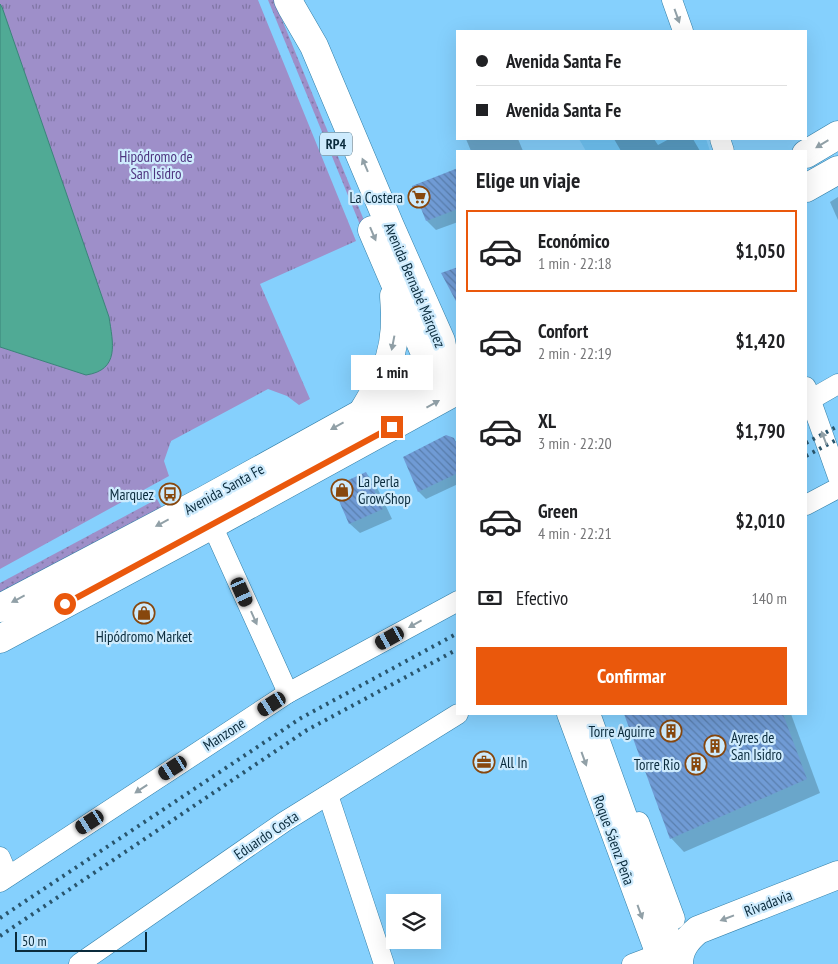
<!DOCTYPE html>
<html lang="es">
<head>
<meta charset="utf-8">
<style>
  :root { --surface:#fff; --page:#f6f6f6; --text:#202124; --muted:#757577; --line:#e0e0e0; --accent:#ea580c }
  body { margin:0; font-family:"PT Sans Narrow",sans-serif; background:var(--page); color:var(--text); height:100vh; display:flex; flex-direction:column; font-size:19px; white-space:nowrap }
  * { box-sizing:border-box; margin:0 }
  p { font-size:16px; color:var(--muted) }
  .icon { flex:none; width:28px; height:28px; fill:none; stroke:currentColor; stroke-width:2; stroke-linecap:round; stroke-linejoin:round }
  .map { position:relative; flex:1; overflow:hidden }
  .drawer { position:absolute; left:456px; top:150px; width:351px; height:565px; display:flex; flex-direction:column; background:var(--surface); border-radius:0px; box-shadow:0 5px 20px #0002 }
  .drawer>* { flex:none }
  .guide { position:absolute; left:456px; top:30px; width:351px; height:110px; border-radius:0px; box-shadow:0 5px 20px #0002; display:grid; align-content:center; height:110px; padding:0 20px; background:var(--surface) }
  .controls { position:absolute; left:386px; top:894px; display:grid; gap:10px }
  .controls a { display:grid; place-items:center; width:55px; height:55px; border-radius:0px; background:var(--surface); box-shadow:0 5px 20px #0002; font-size:25px }
  .scale { position:absolute; left:15px; bottom:12px; width:132px; box-sizing:border-box; padding-left:5px; border:2px solid #0a2b3c; border-top:0; font-size:14px; line-height:18px; white-space:nowrap; color:#0a2b3c; -webkit-text-stroke:4px #ceebfd; paint-order:stroke }
  .end { position:absolute; width:22px; height:22px; margin:-11px; border:6px solid #ea580c; background:#fff; box-shadow:0 0 0 2px #fff }
  .from { border-radius:50% }
  .bubble { position:absolute; height:35px; border-radius:0px; background:var(--surface); box-shadow:0 5px 20px #0002; font-size:16px; font-weight:700; line-height:35px; text-align:center }
  .car { position:absolute; width:15px; height:30px; margin:-15px -8px; border-radius:6px; box-shadow:0 0 4px 1px #0007; background:linear-gradient(#222 24%,#8ab4d8 0 40%,#222 0 76%,#8ab4d8 0 86%,#222 0) }
  .guide b { display:flex; align-items:center; gap:18px; height:48px; font-size:19px }
  .guide b+b { border-top:1px solid var(--line) }
  .guide i { width:12px; height:12px; background:var(--text) }
  ul { padding:0; list-style:none }
  li { display:flex; align-items:center; gap:15px; height:82px; margin:0 10px 8px; padding:0 10px; border:2px solid transparent; border-radius:0px }
  li div { flex:1 }
  li b { display:block; font-size:19px }
  li em { font-style:normal; font-weight:700 }
  li.selected { border-color:var(--accent) }
  li>.icon { width:45px; height:45px; stroke-width:1.5 }
  h2 { padding:0 20px; font-size:22px; line-height:60px }
  .pay { display:flex; align-items:center; gap:12px; height:55px; padding:0 20px; font-size:19px }
  .pay p { margin-inline-start:auto }
  .action { display:flex; gap:10px; margin-top:auto; padding:10px 20px }
  .action a { flex:1; height:58px; border-radius:0px; background:var(--accent); color:#fff; font-size:20px; font-weight:700; line-height:58px; text-align:center }
  .map>svg:first-child { display:block }
</style>
</head>
<body>
<div class="map">
<svg width="838" height="964" viewBox="0 0 838 964">
  <defs>
    <pattern id="grass-dots" width="8" height="8" patternUnits="userSpaceOnUse" patternTransform="scale(1.25)"><rect width="8" height="8" fill="#9e8fc9"/><path d="M2 2h.1M6 6h.1" fill="none" stroke="#7f75a4" stroke-width="1.8" stroke-linecap="round"/></pattern>
    <pattern id="park-tufts" width="24" height="20" patternUnits="userSpaceOnUse" patternTransform="scale(1.25)"><rect width="24" height="20" fill="#9e8fc9"/><path d="M3 7l-1-3M5 7V3M7 7l1-3M15 17l-1-3M17 17v-4M19 17l1-3" fill="none" stroke="#7f75a4"/></pattern>
    <pattern id="building-back-hatch" width="6" height="6" patternUnits="userSpaceOnUse" patternTransform="scale(1.25)"><rect width="6" height="6" fill="#709bd5"/><path d="M-1 5l2 2M0 0l6 6M5-1l2 2" fill="none" stroke="#5a7fae"/></pattern>
  </defs>
  <rect width="100%" height="100%" fill="#85d0fd"/>
  <polygon fill="#70c5f6" points="579,139 706,139 710,151 586,151"/>
  <g fill="url(#grass-dots)">
    <polygon points="268,0 274,0 370,235 365,237"/>
    <polygon points="157,499 162,508 0,596 0,583"/>
  </g>
  <polygon fill="url(#park-tufts)" points="0,0 258,0 356,241 260,284 310,399 299,405 287,396 268,389 171,441 164,461 169,476 0,569"/>
  <path fill="#50aa95" stroke="#3b847a" d="M0 4 2 7 109 317C113 343 120 370 86 375L0 347Z"/>
  <g fill="#0003">
    <polygon points="466,139 518,139 523,151 471,151"/>
    <polygon points="614,139 654,139 658,145 669,139 693,139 700,151 621,151"/>
    <polygon points="458,169 458,222 436,230 427,221 413,187"/>
    <polygon points="838,197 838,220 830,202"/>
    <polygon points="454,440 458,443 458,484 426,499 419,492 405,458"/>
    <polygon points="366,473 375,483 392,519 360,533 350,524 334,488"/>
    <polygon points="625,714 791,714 820,793 684,852 671,838"/>
  </g>
  <g fill="url(#building-back-hatch)">
    <polygon points="458,168 458,209 426,221 412,186"/>
    <polygon points="458,267 458,305 441,273"/>
    <polygon points="446,435 454,438 458,447 458,473 418,492 403,457"/>
    <polygon points="366,472 383,509 349,524 333,487"/>
    <polygon points="624,714 783,714 807,779 670,839"/>
  </g>
  <g fill="none" stroke-linecap="round" stroke-linejoin="round">
    <g stroke="#317ea7" stroke-width="21">
      <g id="street">
        <polyline points="672,0 683,31"/>
        <polyline points="720,139 724,151"/>
        <polyline points="806,387 838,477"/>
        <polyline points="810,400 838,384"/>
        <polyline points="806,505 838,488"/>
        <polyline points="212,525 288,693"/>
        <polyline points="567,714 656,955 664,964"/>
        <polyline points="328,795 384,964"/>
        <polyline points="639,822 675,919"/>
        <polyline points="0,857 8,876"/>
        <polyline points="0,882 288,693 458,601"/>
        <polyline points="79,964 284,822 458,714"/>
        <polyline points="632,964 656,955"/>
      </g>
    </g>
    <g stroke="#317ea7" stroke-width="29">
      <g id="secondary">
        <polyline points="806,154 838,135"/>
        <polyline points="806,188 838,170"/>
        <polyline points="0,608 205,500 458,360"/>
        <polyline points="0,639 212,525 458,390"/>
        <polyline points="586,714 676,964"/>
        <path d="M679 964C679 949 687 939 698 930L838 875"/>
      </g>
    </g>
    <g stroke="#317ea7" stroke-width="29">
      <g id="primary">
        <polyline points="288,0 292,8 314,46 390,226 441,341 446,367"/>
        <polyline points="372,230 424,351 446,367"/>
        <path d="M362 413C388 371 399 347 394 296"/>
      </g>
    </g>
    <use href="#street" stroke="#fff" stroke-width="20"/>
    <use href="#secondary" stroke="#fff" stroke-width="28"/>
    <use href="#primary" stroke="#fff" stroke-width="28"/>
    <g stroke="#29556d" stroke-width="4" stroke-dasharray="2.5 5" stroke-linecap="butt">
      <polyline points="806,443 838,426"/>
      <polyline points="806,456 838,439"/>
      <polyline points="0,918 301,718 458,633"/>
      <polyline points="0,936 307,730 458,649"/>
    </g>
  </g>
  <defs><path id="oneway-solid" d="M-6-.8H1V-3.2L6.5 0L1 3.2V.8H-6Z" transform="scale(1.25)"/></defs>
  <g fill="#91a0a7">
    <use href="#oneway-solid" transform="translate(677 16) rotate(70)"/>
    <use href="#oneway-solid" transform="translate(822 144) rotate(149)"/>
    <use href="#oneway-solid" transform="translate(365 165) rotate(-113)"/>
    <use href="#oneway-solid" transform="translate(373 234) rotate(67)"/>
    <use href="#oneway-solid" transform="translate(393 343) rotate(101)"/>
    <use href="#oneway-solid" transform="translate(433 404) rotate(-29)"/>
    <use href="#oneway-solid" transform="translate(337 426) rotate(151)"/>
    <use href="#oneway-solid" transform="translate(824 438) rotate(-111)"/>
    <use href="#oneway-solid" transform="translate(162 523) rotate(152)"/>
    <use href="#oneway-solid" transform="translate(18 599) rotate(152)"/>
    <use href="#oneway-solid" transform="translate(254 618) rotate(66)"/>
    <use href="#oneway-solid" transform="translate(415 624) rotate(151)"/>
    <use href="#oneway-solid" transform="translate(584 759) rotate(70)"/>
    <use href="#oneway-solid" transform="translate(141 789) rotate(147)"/>
    <use href="#oneway-solid" transform="translate(640 912) rotate(70)"/>
    <use href="#oneway-solid" transform="translate(727 918) rotate(159)"/>
  </g>
  <g fill="none" stroke-linecap="round" stroke-linejoin="round">
    <polyline stroke="#ea580c" stroke-width="6" points="65,604 392,427"/>
  </g>
  <defs>
    <g id="supermarket-ring" transform="scale(1.125)"><circle r="9.5" fill="#ceebfd" stroke="#87470d" stroke-width="1.5"/><path d="M-6-5.5h2.5l.6 2H6L4.5 2H-2.5L-4.4-4H-6ZM-1.5 3.2a1.3 1.3 0 1 0 .1 0ZM3 3.2a1.3 1.3 0 1 0 .1 0Z" fill="#87470d"/></g>
    <g id="shop-ring" transform="scale(1.125)"><circle r="9.5" fill="#ceebfd" stroke="#87470d" stroke-width="1.5"/><path d="M-5-2.5h2.3a2.7 3.5 0 0 1 5.4 0H5L5.5 6h-11ZM-1.5-2.5h3a1.5 2.3 0 0 0-3 0Z" fill="#87470d"/></g>
    <g id="bus-ring" transform="scale(1.125)"><circle r="9.5" fill="#ceebfd" stroke="#87470d" stroke-width="1.5"/><path d="M-5-6H5V4H4V6H2V4H-2V6H-4V4H-5ZM-3.5-4V0h7V-4ZM-3.5 1.2v1.5H-2V1.2ZM2 1.2v1.5H3.5V1.2Z" fill="#87470d"/></g>
    <g id="building-ring" transform="scale(1.125)"><circle r="9.5" fill="#ceebfd" stroke="#87470d" stroke-width="1.5"/><path d="M-4-6H4V6H1V3H-1V6H-4ZM-2.5-4.3h1.7v1.8h-1.7ZM.8-4.3h1.7v1.8H.8ZM-2.5-1h1.7V.8h-1.7ZM.8-1h1.7V.8H.8Z" fill="#87470d"/></g>
    <g id="office-ring" transform="scale(1.125)"><circle r="9.5" fill="#ceebfd" stroke="#87470d" stroke-width="1.5"/><path d="M-6-3h4V-5.5h4V-3h4V5H-6ZM-1-4.5V-3h2v-1.5ZM-6 0V1H6V0Z" fill="#87470d"/></g>
  </defs>
  <g fill-rule="evenodd">
    <use href="#supermarket-ring" x="419" y="197"/>
    <use href="#shop-ring" x="342" y="490"/>
    <use href="#bus-ring" x="170" y="494"/>
    <use href="#shop-ring" x="144" y="613"/>
    <use href="#building-ring" x="671" y="731"/>
    <use href="#building-ring" x="715" y="746"/>
    <use href="#office-ring" x="484" y="762"/>
    <use href="#building-ring" x="696" y="764"/>
  </g>
  <g text-anchor="middle" dominant-baseline="central" stroke-width="4.5" stroke-linejoin="round" paint-order="stroke">
    <rect fill="#ceebfd" stroke="#456576" stroke-width="1" x="320" y="132.5" width="32" height="23" rx="4"/>
    <g font-size="14" font-weight="bold" fill="#0a2b3c">
      <text x="336" y="144">RP4</text>
    </g>
    <g font-size="15" fill="#4e347f" stroke="#ceebfd">
      <text x="156" y="156">Hipódromo de<tspan x="156" dy="17">San Isidro</tspan></text>
    </g>
    <g font-size="15" fill="#0a2b3c" stroke="#ceebfd" text-anchor="end">
      <text x="403" y="197">La Costera</text>
      <text x="358" y="481" text-anchor="start">La Perla<tspan x="358" dy="17">GrowShop</tspan></text>
      <text x="154" y="494">Marquez</text>
      <text x="144" y="636" text-anchor="middle">Hipódromo Market</text>
      <text x="655" y="731">Torre Aguirre</text>
      <text x="731" y="737" text-anchor="start">Ayres de<tspan x="731" dy="17">San Isidro</tspan></text>
      <text x="500" y="762" text-anchor="start">All In</text>
      <text x="680" y="764">Torre Rio</text>
    </g>
    <g font-size="15" fill="#0a2b3c" stroke="#ceebfd">
      <text transform="translate(415 285) rotate(67)">Avenida Bernabé Márquez</text>
      <text transform="translate(224 489) rotate(-29)">Avenida Santa Fe</text>
      <text transform="translate(224 734) rotate(-33)">Manzone</text>
      <text transform="translate(266 835) rotate(-34)">Eduardo Costa</text>
      <text transform="translate(614 840) rotate(70)">Roque Sáenz Peña</text>
      <text transform="translate(768 903) rotate(-21)">Rivadavia</text>
    </g>
  </g>
</svg>
<div class="controls">
<a><svg class="icon" aria-label="layers" viewBox="0 0 24 24"><path d="M12 4l9 5-9 5-9-5zM3 14l9 5 9-5"/></svg></a>
</div>
<div class="scale">50 m</div>
<i class="end from" style="left:65px;top:604px"></i>
<i class="end" style="left:392px;top:427px"></i>
<div class="bubble" style="left:351px;top:355px;width:82px">1 min</div>
<i class="car" style="left:242px;top:592px;rotate:156deg"></i>
<i class="car" style="left:390px;top:638px;rotate:241deg"></i>
<i class="car" style="left:272px;top:704px;rotate:237deg"></i>
<i class="car" style="left:173px;top:768px;rotate:237deg"></i>
<i class="car" style="left:90px;top:822px;rotate:237deg"></i>
<div class="guide">
<b><i class="from"></i>Avenida Santa Fe</b>
<b><i></i>Avenida Santa Fe</b>
</div>
<section class="drawer">
<h2>Elige un viaje</h2>
<ul>
<li class="selected"><svg class="icon" aria-label="car" viewBox="0 0 24 24"><path d="M5 17H2v-5l4-1 3-4h7l3 4 3 1v5h-3M9 17h6M6 11h13"/><circle cx="7" cy="17" r="2"/><circle cx="17" cy="17" r="2"/></svg><div><b>Económico</b><p>1 min · 22:18</p></div><em>$1,050</em></li>
<li><svg class="icon" aria-label="car" viewBox="0 0 24 24"><path d="M5 17H2v-5l4-1 3-4h7l3 4 3 1v5h-3M9 17h6M6 11h13"/><circle cx="7" cy="17" r="2"/><circle cx="17" cy="17" r="2"/></svg><div><b>Confort</b><p>2 min · 22:19</p></div><em>$1,420</em></li>
<li><svg class="icon" aria-label="car" viewBox="0 0 24 24"><path d="M5 17H2v-5l4-1 3-4h7l3 4 3 1v5h-3M9 17h6M6 11h13"/><circle cx="7" cy="17" r="2"/><circle cx="17" cy="17" r="2"/></svg><div><b>XL</b><p>3 min · 22:20</p></div><em>$1,790</em></li>
<li><svg class="icon" aria-label="car" viewBox="0 0 24 24"><path d="M5 17H2v-5l4-1 3-4h7l3 4 3 1v5h-3M9 17h6M6 11h13"/><circle cx="7" cy="17" r="2"/><circle cx="17" cy="17" r="2"/></svg><div><b>Green</b><p>4 min · 22:21</p></div><em>$2,010</em></li>
</ul>
<div class="pay"><svg class="icon" aria-label="cash" viewBox="0 0 24 24"><path d="M3 7h18v10H3z"/><circle cx="12" cy="12" r="2"/></svg>Efectivo<p>140 m</p></div>
<div class="action"><a>Confirmar</a></div>
</section>
</div>
</body>
</html>
